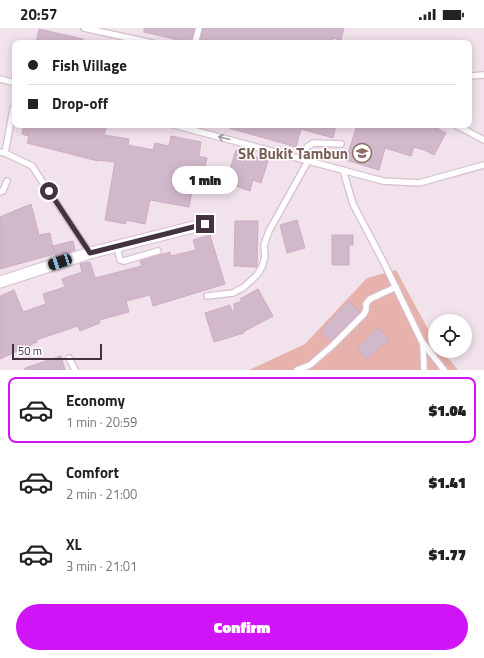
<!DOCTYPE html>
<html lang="en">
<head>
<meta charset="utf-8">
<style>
  :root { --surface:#fff; --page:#f6f6f6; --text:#222; --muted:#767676; --line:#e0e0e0; --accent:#d013f7 }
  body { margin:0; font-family:"Titillium Web",sans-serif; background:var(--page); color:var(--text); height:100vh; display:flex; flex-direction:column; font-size:15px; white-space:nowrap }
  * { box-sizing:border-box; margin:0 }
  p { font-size:13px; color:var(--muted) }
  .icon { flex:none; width:22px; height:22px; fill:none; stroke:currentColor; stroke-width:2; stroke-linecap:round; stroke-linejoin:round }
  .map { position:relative; height:342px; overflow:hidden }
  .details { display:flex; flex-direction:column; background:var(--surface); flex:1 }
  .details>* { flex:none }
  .hud { position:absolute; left:12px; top:12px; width:460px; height:88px; border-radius:8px; box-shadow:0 2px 10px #0003; display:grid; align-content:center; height:88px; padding:0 16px; background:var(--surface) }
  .controls { position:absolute; left:428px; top:286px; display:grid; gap:8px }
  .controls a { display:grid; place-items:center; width:44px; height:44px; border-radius:50%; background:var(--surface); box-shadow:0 2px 10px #0003; font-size:20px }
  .scale { position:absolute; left:12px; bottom:10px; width:90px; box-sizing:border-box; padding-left:4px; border:2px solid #42333e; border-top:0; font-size:11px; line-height:14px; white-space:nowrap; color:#42333e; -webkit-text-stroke:3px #fff; paint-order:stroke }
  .end { position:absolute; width:18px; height:18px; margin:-9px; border:5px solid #42333e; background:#fff; box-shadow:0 0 0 2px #fff }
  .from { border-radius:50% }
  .bubble { position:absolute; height:28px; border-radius:14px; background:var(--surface); box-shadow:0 2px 10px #0003; font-size:13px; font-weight:800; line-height:28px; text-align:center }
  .car { position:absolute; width:12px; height:24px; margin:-12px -6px; border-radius:5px; box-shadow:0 0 3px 1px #0007; background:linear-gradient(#222 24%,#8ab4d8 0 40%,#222 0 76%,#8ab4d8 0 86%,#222 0) }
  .hud b { display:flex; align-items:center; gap:14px; height:38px; font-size:15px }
  .hud b+b { border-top:1px solid var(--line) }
  .hud i { width:10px; height:10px; background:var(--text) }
  ul { padding:7px 0 0; list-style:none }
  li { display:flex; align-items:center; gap:12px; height:66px; margin:0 8px 6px; padding:0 8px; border:2px solid transparent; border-radius:8px }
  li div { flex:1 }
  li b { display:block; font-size:15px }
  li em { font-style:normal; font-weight:800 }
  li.active { border-color:var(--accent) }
  li>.icon { width:36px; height:36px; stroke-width:1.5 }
  .cta { display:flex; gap:8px; margin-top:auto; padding:8px 16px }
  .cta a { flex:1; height:46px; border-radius:24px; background:var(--accent); color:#fff; font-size:16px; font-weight:800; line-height:46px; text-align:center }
  .status { display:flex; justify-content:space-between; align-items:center; height:28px; padding:0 20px; background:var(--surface); direction:ltr }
  .status svg { height:11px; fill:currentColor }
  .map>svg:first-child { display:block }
</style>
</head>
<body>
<div class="status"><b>20:57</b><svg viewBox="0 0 49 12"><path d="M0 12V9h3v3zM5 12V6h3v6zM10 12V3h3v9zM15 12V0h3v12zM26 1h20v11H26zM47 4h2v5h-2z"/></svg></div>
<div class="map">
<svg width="484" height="342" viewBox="0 0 484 342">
  <rect width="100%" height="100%" fill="#f1e2ec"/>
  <polygon fill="#e6b2ab" points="396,242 435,314 435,323 442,323 458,342 249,342 305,316 367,250"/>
  <g fill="#d2b8cb" stroke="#cdacc3">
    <polygon points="144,0 195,0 191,15 144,4"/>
    <polygon points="203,0 344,0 341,12 333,10 332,15 203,15 200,14"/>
    <polygon points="39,1 83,11 83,15 36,15"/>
    <polygon points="24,97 107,97 104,107 129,111 128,117 153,122 155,115 169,118 171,108 201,114 199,128 207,130 201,160 193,158 189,179 150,172 145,196 126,192 126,196 105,192 115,134 98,132 98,133 27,115 29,108 22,106"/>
    <polygon points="230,97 336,97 333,110 301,101 296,119 229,100"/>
    <polygon points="357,97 431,97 446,105 434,127 424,122 414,119 411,128 385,120 379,142 346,132"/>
    <polygon points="236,122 268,133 261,155 253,152 250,163 233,157 237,147 229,144"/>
    <polygon points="31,176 39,207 50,205 54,226 0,241 0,189"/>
    <polygon points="297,192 305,220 287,225 280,197"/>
    <polygon points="235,193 258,193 257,239 234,238"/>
    <polygon points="210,207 225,256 153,278 150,267 126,273 129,284 99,292 100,295 80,303 78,298 36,312 37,314 0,331 0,268 14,262 23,284 46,276 43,266 65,259 62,251 82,244 80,236 90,234 95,250 142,238 140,233 170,224 171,228 196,222 193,212"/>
    <polygon points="332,207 353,207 353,217 349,217 349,237 332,237"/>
    <polygon points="73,213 75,222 56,229 53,218"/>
    <polygon points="258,261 273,288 243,304 244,305 214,314 205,285 230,277 234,288 234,276 242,273 240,271"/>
    <polygon points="349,273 360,284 331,313 321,303"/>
    <polygon points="378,300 389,311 367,331 357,320"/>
    <polygon points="61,328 65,342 25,342 25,340"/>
  </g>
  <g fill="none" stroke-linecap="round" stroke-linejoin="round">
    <g stroke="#d7bfcf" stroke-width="8">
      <g id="service">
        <polyline points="84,0 152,15"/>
        <polyline points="195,15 199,0"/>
        <polyline points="469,48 484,47"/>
        <polyline points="0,51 15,55"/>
        <polyline points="174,97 383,153 419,155 484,137"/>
        <polyline points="456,97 484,112"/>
        <polyline points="0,124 5,125 32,138 90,225"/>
        <polyline points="5,125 13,81"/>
        <polyline points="299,130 307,119 313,115 341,116"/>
        <polyline points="343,142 353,176 384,235 423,316 424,342"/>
        <polyline points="0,164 3,163 7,153"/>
        <polyline points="117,218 120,232 124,233 158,223"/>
        <polyline points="207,268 233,265 244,259 257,247 262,239 265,228 264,217 269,203 308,133"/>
        <polyline points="424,316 444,342"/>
        <polyline points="69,330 75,342"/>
        <polyline points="297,342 310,337 332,318 364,286 366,282 366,276 370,271 396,259"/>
      </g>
    </g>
    <g stroke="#d7bfcf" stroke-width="13">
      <polyline id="minor" points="0,254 90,225 205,196"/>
    </g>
    <use href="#service" stroke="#fff" stroke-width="5.5"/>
    <use href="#minor" stroke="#fff" stroke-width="11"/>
  </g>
  <defs><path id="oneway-shaft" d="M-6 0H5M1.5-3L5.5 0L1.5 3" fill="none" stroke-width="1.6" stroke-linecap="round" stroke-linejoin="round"/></defs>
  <use stroke="#a0999e" href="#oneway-shaft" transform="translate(224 110) rotate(-165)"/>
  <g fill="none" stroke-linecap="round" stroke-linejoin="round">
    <polyline stroke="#42333e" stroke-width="5" points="49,163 90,225 205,196"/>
  </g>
  <defs>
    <g id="school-ring" transform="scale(1)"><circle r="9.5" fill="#fff" stroke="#8d6e63" stroke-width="1.5"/><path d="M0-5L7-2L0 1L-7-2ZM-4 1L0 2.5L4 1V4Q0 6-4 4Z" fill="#8d6e63"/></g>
  </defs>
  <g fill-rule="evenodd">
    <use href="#school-ring" x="362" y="125"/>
  </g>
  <g text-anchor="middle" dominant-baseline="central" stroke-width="3" stroke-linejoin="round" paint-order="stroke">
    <g font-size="15" font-weight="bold" fill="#785e54" stroke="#fff" text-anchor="end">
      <text x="348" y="125">SK Bukit Tambun</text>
    </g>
  </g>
</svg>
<div class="controls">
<a><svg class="icon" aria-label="locate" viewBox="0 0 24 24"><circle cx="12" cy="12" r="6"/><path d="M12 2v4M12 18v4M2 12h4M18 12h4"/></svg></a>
</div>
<div class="scale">50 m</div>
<i class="end from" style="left:49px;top:163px"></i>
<i class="end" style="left:205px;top:196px"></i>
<div class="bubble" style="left:172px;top:138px;width:66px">1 min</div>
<i class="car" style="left:60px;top:234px;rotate:252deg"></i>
<div class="hud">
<b><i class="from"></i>Fish Village</b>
<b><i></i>Drop-off</b>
</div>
</div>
<section class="details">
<ul>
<li class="active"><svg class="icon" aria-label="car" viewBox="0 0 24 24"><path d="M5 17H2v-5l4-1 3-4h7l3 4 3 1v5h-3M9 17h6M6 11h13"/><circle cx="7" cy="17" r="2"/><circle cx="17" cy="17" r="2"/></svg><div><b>Economy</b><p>1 min · 20:59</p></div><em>$1.04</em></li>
<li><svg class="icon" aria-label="car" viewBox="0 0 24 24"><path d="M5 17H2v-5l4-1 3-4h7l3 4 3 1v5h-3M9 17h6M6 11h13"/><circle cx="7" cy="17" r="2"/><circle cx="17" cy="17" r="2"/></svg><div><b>Comfort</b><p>2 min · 21:00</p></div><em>$1.41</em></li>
<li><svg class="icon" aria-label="car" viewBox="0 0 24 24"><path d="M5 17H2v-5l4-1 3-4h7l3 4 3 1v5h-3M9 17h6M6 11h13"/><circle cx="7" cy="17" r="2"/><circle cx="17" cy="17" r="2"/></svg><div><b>XL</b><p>3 min · 21:01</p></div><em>$1.77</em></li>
</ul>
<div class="cta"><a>Confirm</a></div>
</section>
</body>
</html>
